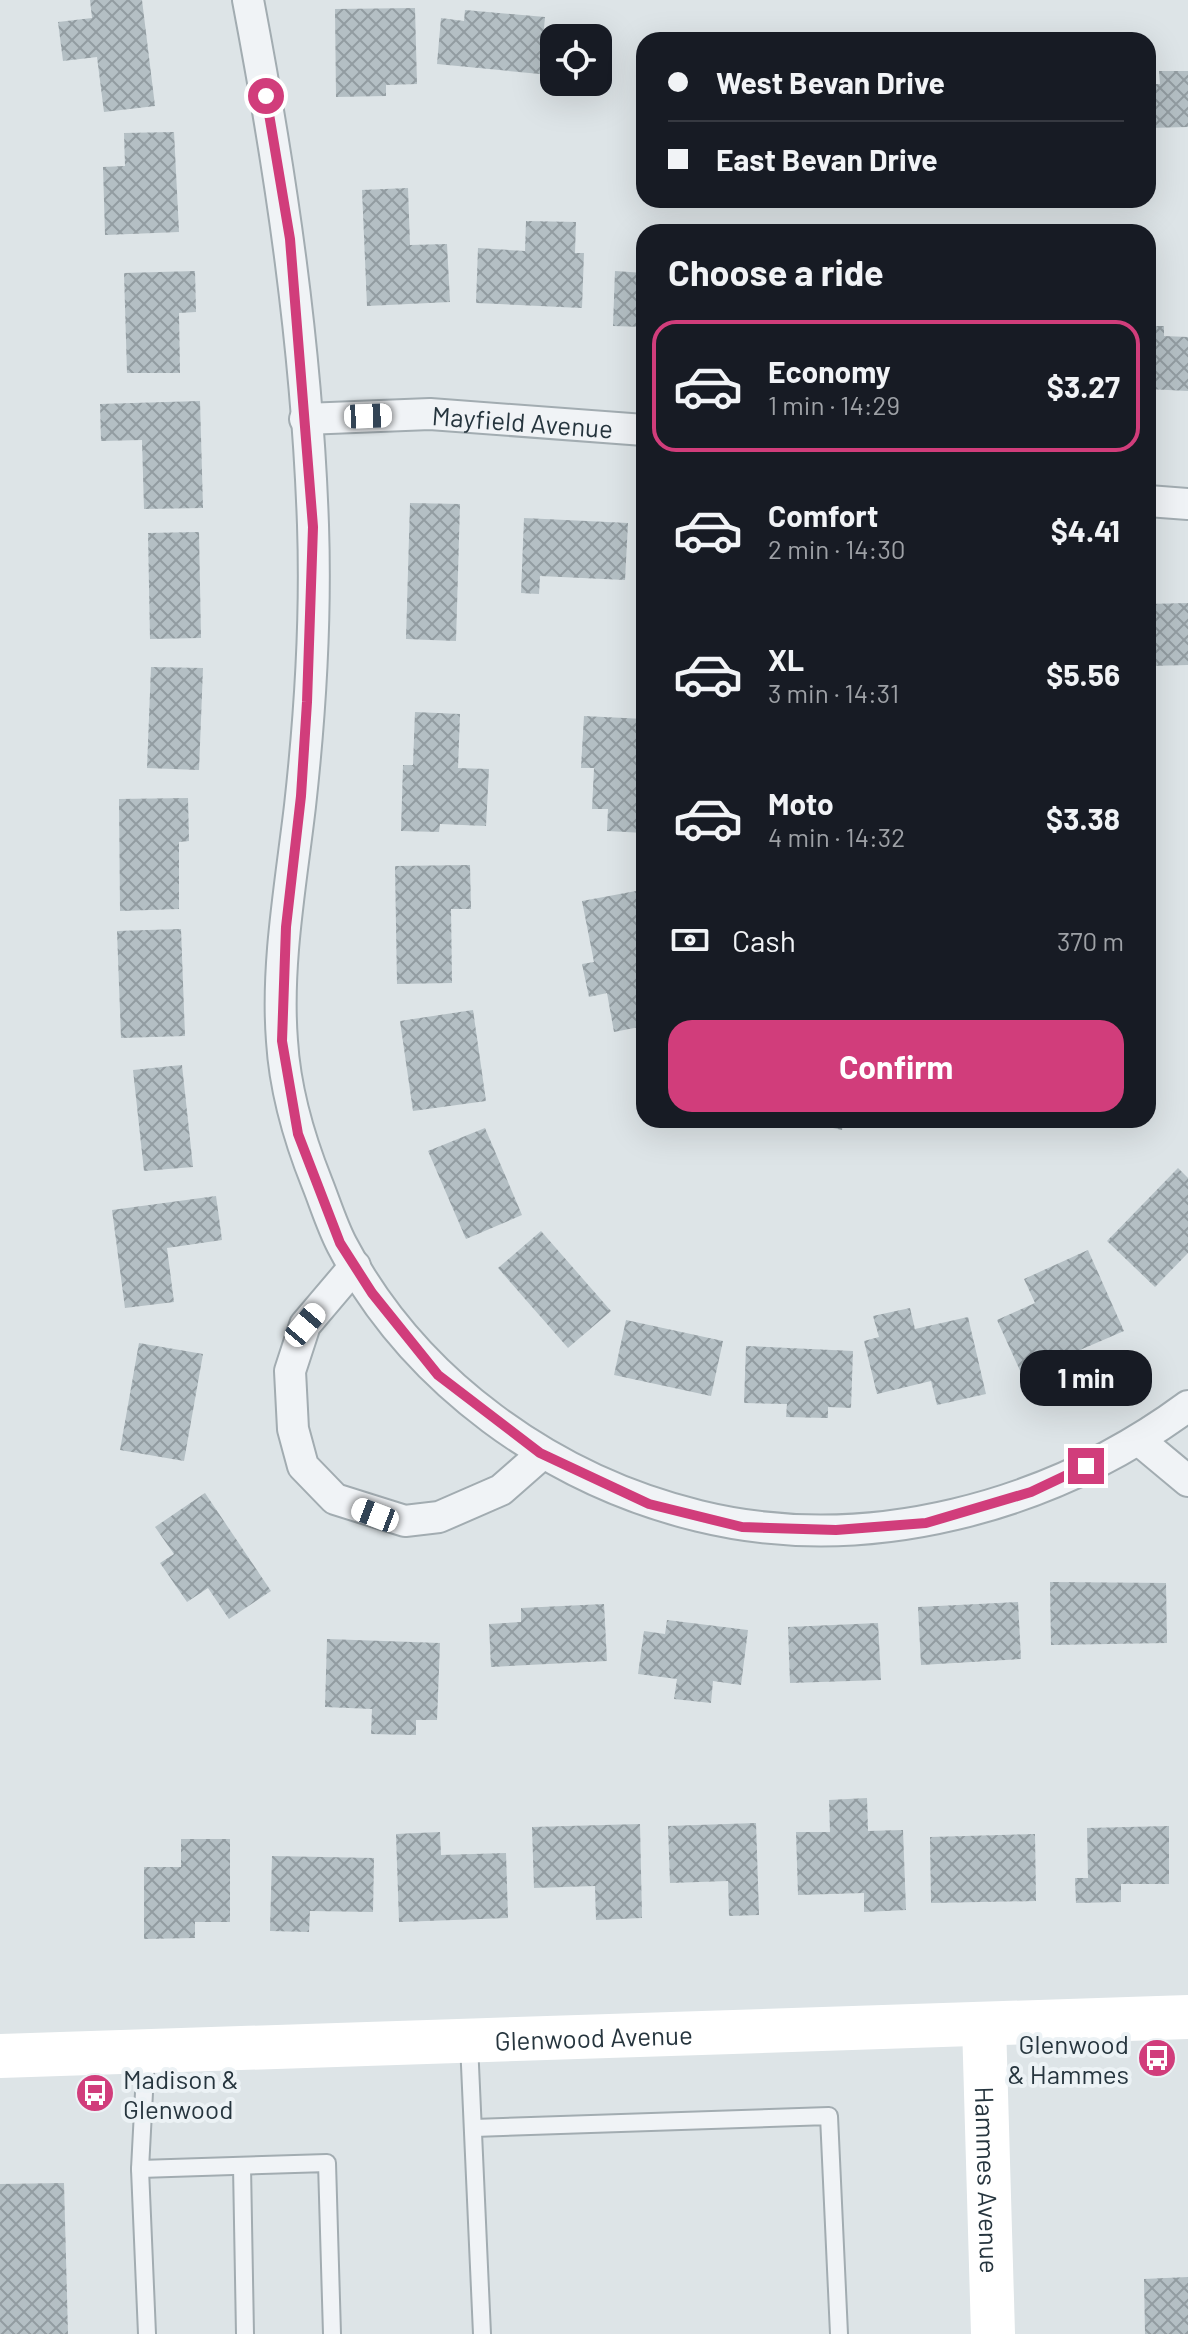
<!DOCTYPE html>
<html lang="en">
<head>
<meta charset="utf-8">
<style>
  :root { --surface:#171b24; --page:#20242c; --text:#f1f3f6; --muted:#9ea1a6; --line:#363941; --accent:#d13d7b }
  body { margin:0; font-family:Barlow,sans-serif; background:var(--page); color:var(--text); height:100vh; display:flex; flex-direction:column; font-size:30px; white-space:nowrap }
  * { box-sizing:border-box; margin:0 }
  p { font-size:26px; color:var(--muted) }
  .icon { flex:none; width:44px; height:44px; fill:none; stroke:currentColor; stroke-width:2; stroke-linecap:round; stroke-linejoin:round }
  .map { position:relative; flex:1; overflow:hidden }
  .drawer { position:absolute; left:636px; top:224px; width:520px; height:904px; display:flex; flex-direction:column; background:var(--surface); border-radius:24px; box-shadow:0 8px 32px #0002 }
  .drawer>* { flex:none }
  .top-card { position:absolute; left:636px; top:32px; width:520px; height:176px; border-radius:24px; box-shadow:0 8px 32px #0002; display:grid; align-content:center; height:176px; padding:0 32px; background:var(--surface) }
  .buttons { position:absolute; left:540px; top:24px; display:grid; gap:16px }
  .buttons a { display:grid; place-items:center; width:72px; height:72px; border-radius:16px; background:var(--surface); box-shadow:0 8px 32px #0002; font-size:40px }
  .end { position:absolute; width:36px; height:36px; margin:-18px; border:10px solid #d13d7b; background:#fff; box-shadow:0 0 0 4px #fff }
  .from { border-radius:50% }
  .bubble { position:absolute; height:56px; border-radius:24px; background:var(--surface); box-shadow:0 8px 32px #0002; font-size:26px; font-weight:700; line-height:56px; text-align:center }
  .car { position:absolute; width:24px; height:48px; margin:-24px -12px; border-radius:10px; box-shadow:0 0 6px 2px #0007; background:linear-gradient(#fff 24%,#345 0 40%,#fff 0 76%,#345 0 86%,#fff 0) }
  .top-card b { display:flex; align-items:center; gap:28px; height:76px; font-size:30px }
  .top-card b+b { border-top:2px solid var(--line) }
  .top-card i { width:20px; height:20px; background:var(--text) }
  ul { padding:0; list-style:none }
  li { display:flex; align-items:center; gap:24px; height:132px; margin:0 16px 12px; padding:0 16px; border:4px solid transparent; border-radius:24px }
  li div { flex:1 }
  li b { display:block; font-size:30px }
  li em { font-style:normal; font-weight:700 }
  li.active { border-color:var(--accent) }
  li>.icon { width:72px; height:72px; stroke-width:1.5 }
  h2 { padding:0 32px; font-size:36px; line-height:96px }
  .pay { display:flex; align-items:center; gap:20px; height:88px; padding:0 32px; font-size:30px }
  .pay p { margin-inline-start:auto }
  .cta { display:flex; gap:16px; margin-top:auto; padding:16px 32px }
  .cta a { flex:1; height:92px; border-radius:24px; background:var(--accent); color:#fff; font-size:32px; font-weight:700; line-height:92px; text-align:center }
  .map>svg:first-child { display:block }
</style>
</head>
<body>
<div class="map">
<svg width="1188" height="2334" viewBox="0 0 1188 2334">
  <defs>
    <pattern id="building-cross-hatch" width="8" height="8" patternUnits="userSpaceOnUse" patternTransform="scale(2)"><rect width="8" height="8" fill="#b4bfc4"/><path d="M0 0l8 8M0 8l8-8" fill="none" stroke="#929ca1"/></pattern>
  </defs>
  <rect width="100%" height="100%" fill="#dde4e7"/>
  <g fill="url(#building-cross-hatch)">
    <polygon points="90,0 142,0 155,106 104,112 97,57 63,61 58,22 92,18"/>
    <polygon points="415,8 417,84 386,85 386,96 336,97 335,9"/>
    <polygon points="465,10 545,17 540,74 437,64 441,18 464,21"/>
    <polygon points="1159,71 1188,71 1188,127 1148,128 1148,84 1160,84"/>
    <polygon points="174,132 179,232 105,235 103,167 125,166 124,133"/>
    <polygon points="408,188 410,245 447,244 450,302 367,306 362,190"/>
    <polygon points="526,221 576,222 575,253 584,253 582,308 476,303 478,248 525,251"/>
    <polygon points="195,271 196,312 179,313 180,373 127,373 124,273"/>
    <polygon points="615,271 644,273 644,327 613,326"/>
    <polygon points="1148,326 1164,326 1164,336 1188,337 1188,391 1148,389"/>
    <polygon points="200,401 203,508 144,509 142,440 101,441 100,404"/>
    <polygon points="410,503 460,504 456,641 406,639"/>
    <polygon points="524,518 628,523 625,580 540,576 539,594 521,593"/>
    <polygon points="199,532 201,638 150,639 148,533"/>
    <polygon points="1188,603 1188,665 1148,666 1148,604"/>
    <polygon points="151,667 203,668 199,770 147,768"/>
    <polygon points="415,712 460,714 458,768 489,769 486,826 440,824 439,832 401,831 403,765 413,765"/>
    <polygon points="584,716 644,719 644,833 607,831 608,809 592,809 594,768 581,768"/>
    <polygon points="188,798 189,841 179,842 179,909 120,911 119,799"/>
    <polygon points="470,865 471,909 451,909 452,983 397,984 395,866"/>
    <polygon points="636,891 644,933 644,1026 614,1032 607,993 589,997 582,964 594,962 582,901"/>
    <polygon points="181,929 185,1036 121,1038 117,931"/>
    <polygon points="473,1010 486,1101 413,1111 400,1021"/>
    <polygon points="182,1065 193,1167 144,1171 133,1070"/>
    <polygon points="797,1120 844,1120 842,1130"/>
    <polygon points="485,1128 522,1215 466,1239 428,1151"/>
    <polygon points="1178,1168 1188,1178 1188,1253 1155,1287 1107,1241"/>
    <polygon points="216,1196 222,1240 167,1248 174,1302 125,1308 112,1210"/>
    <polygon points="541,1231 611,1311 568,1348 498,1268"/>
    <polygon points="1088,1250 1124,1331 1022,1375 997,1320 1035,1303 1024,1279"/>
    <polygon points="910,1308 915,1329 968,1317 986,1394 937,1405 931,1381 877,1394 864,1341 879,1337 873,1316"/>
    <polygon points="626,1320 723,1341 711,1396 614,1375"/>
    <polygon points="139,1343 203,1354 184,1461 120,1450"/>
    <polygon points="746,1346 853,1351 851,1408 828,1407 828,1418 786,1417 787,1404 744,1403"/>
    <polygon points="205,1493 271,1591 229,1619 208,1588 187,1602 160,1563 174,1554 155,1527"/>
    <polygon points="1050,1582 1166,1583 1167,1643 1051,1645"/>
    <polygon points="1018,1602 1021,1659 921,1665 918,1607"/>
    <polygon points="604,1604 607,1661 491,1667 489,1624 521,1622 521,1608"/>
    <polygon points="667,1620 748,1630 741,1685 713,1681 711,1703 674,1699 677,1679 638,1674 644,1631 665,1634"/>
    <polygon points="878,1623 881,1680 790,1683 788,1627"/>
    <polygon points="327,1639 440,1643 437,1720 416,1720 416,1735 371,1734 372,1709 325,1707"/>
    <polygon points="867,1798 868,1831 903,1830 906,1910 864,1912 864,1893 798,1895 796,1832 830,1832 829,1800"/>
    <polygon points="756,1823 759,1915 729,1916 728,1881 670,1883 668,1826"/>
    <polygon points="640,1824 642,1918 596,1920 595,1886 534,1888 532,1827"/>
    <polygon points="1169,1826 1169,1884 1121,1884 1121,1902 1076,1903 1075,1878 1088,1878 1087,1828"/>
    <polygon points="440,1832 441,1855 506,1853 508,1918 399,1922 396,1834"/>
    <polygon points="1035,1834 1036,1901 931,1903 930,1837"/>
    <polygon points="181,1839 230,1839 230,1922 195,1922 195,1938 144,1939 144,1867 181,1867"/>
    <polygon points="272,1856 374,1858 373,1912 310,1911 309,1932 270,1931"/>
    <polygon points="64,2183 68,2334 0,2334 0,2184"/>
    <polygon points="1188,2277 1188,2334 1145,2334 1144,2279"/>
  </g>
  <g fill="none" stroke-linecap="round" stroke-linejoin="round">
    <g stroke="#a2acb1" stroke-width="20">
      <g id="lane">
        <polyline points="469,2043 482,2334"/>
        <polyline points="146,2054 140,2169 327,2163 332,2334"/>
        <polyline points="474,2128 829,2116 839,2334"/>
        <polyline points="242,2166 245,2334"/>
        <polyline points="140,2169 147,2334"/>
      </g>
    </g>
    <g stroke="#a2acb1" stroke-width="34">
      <g id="street">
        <path d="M248 0C281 173 307 348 313 525 316 615 310 716 300 806 291 883 276 964 282 1041 285 1090 299 1138 317 1183 325 1203 332 1226 342 1245 414 1382 551 1480 699 1516 867 1557 1051 1507 1188 1406"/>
        <path id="s1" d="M305 419 430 414 644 430"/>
        <polyline points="1148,501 1188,504"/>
        <polyline points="355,1266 305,1325 290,1371 293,1429 303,1466 335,1499 405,1521 439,1517 501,1490 542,1454"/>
        <polyline points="1140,1441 1188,1481"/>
      </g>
    </g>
    <use href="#lane" stroke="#f0f3f6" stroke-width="16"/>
    <use href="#street" stroke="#f0f3f6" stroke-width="30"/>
    <g stroke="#fff" stroke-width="44">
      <path id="s2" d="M984 2024 993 2334"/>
      <path id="s3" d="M0 2056 1188 2017"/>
    </g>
  </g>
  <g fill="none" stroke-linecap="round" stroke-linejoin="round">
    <polyline stroke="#d13d7b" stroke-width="10" points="266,96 290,239 313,527 307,702 301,796 286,927 282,1041 298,1134 340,1243 372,1293 438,1375 540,1453 649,1504 742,1527 836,1530 926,1523 1031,1492 1086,1466"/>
  </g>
  <defs>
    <g id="bus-disc" transform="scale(2)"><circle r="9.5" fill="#d13d7b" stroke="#ecf2f5"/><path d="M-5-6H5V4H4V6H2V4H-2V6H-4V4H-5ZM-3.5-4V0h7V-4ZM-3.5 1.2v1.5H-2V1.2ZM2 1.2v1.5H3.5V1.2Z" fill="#fff"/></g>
  </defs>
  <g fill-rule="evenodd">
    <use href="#bus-disc" x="1157" y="2058"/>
    <use href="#bus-disc" x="95" y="2093"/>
  </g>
  <g text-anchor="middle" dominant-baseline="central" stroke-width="8" stroke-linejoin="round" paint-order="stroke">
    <g font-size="26" fill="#26353e" stroke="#ecf2f5">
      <text stroke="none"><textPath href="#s1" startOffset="218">Mayfield Avenue</textPath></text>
      <text stroke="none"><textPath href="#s3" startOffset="594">Glenwood Avenue</textPath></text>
      <text stroke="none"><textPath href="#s2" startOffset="156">Hammes Avenue</textPath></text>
    </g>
    <g font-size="26" fill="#26353e" stroke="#ecf2f5" text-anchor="end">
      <text x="1129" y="2043">Glenwood<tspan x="1129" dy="30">&amp; Hammes</tspan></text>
      <text x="123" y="2078" text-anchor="start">Madison &amp;<tspan x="123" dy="30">Glenwood</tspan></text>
    </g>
  </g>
</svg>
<div class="buttons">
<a><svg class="icon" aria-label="locate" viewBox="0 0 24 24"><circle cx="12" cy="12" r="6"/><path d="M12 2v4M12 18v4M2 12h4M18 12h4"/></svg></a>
</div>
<i class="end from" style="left:266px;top:96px"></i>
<i class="end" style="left:1086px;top:1466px"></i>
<div class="bubble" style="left:1020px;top:1350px;width:132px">1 min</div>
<i class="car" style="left:368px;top:416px;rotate:88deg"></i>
<i class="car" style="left:305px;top:1325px;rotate:40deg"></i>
<i class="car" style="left:375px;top:1515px;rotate:291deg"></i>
<div class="top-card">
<b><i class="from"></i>West Bevan Drive</b>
<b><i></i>East Bevan Drive</b>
</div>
<section class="drawer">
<h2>Choose a ride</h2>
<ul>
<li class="active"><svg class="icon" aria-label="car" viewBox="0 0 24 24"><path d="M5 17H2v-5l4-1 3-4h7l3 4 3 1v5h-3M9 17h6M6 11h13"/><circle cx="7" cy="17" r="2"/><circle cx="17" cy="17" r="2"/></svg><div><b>Economy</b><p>1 min · 14:29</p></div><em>$3.27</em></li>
<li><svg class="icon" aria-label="car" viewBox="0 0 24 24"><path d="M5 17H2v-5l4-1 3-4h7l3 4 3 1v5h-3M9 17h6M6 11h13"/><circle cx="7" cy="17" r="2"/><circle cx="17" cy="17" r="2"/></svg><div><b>Comfort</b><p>2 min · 14:30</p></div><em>$4.41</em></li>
<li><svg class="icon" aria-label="car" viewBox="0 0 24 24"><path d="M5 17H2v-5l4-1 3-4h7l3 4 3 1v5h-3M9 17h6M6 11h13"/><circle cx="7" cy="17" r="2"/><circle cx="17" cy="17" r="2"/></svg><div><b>XL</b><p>3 min · 14:31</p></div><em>$5.56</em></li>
<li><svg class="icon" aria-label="car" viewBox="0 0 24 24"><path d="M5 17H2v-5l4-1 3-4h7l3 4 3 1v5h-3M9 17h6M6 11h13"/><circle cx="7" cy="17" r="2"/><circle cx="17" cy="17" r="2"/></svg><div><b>Moto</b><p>4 min · 14:32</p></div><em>$3.38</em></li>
</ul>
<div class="pay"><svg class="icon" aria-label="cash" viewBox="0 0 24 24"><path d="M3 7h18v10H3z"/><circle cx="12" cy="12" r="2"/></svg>Cash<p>370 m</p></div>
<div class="cta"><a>Confirm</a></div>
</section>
</div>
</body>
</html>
